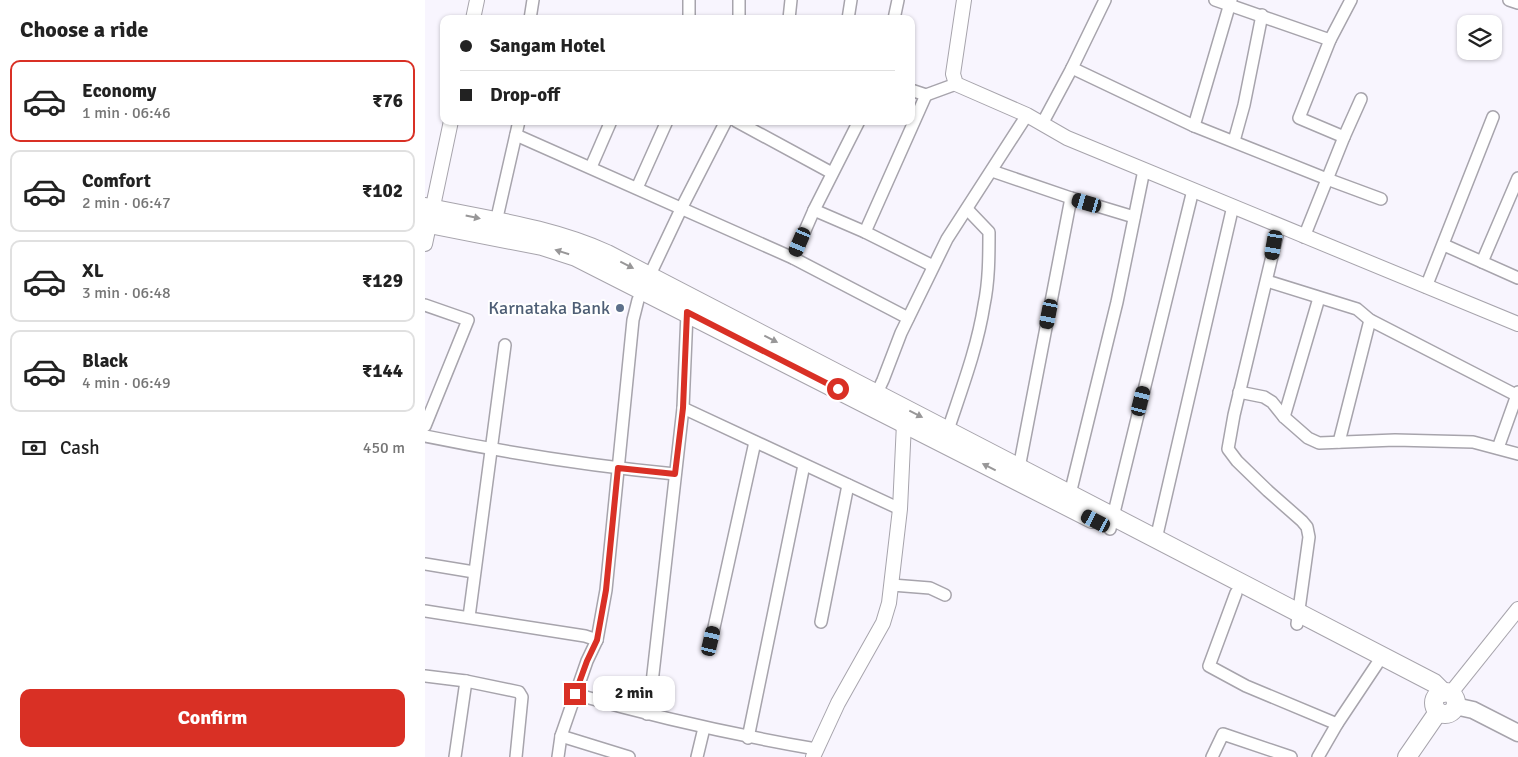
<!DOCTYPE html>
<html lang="en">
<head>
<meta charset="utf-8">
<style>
  :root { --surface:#fff; --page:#f2f2f2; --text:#222; --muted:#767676; --line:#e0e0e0; --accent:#d93025 }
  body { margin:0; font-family:Signika,sans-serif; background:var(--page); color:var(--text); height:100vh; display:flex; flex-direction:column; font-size:19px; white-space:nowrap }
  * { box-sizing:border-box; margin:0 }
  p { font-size:16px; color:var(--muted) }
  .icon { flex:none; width:28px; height:28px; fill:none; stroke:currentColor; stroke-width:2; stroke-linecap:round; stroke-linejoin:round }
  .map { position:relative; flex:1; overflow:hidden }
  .side { display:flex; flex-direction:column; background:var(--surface); width:425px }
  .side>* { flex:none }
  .hud { position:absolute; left:15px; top:15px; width:475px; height:110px; border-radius:10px; box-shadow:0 1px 4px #0004; display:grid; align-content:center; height:110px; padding:0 20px; background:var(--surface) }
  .buttons { position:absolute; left:1032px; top:15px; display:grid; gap:10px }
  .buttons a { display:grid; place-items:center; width:45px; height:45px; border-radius:10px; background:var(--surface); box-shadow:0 1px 4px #0004; font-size:25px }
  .end { position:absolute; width:22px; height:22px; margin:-11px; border:6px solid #d93025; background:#fff; box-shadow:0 0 0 2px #fff }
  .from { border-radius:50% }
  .bubble { position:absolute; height:35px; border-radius:10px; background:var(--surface); box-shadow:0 1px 4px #0004; font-size:16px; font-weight:700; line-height:35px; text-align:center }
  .car { position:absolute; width:15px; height:30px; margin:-15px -8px; border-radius:6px; box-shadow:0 0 4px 1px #0007; background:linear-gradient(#222 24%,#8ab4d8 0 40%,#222 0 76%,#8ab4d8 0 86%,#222 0) }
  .hud b { display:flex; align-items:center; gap:18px; height:48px; font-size:19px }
  .hud b+b { border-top:1px solid var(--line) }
  .hud i { width:12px; height:12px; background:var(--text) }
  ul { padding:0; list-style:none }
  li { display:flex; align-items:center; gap:15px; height:82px; margin:0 10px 8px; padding:0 10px; border:2px solid var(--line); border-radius:10px }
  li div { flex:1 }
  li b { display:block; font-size:19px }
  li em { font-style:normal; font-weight:700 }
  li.current { border-color:var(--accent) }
  li>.icon { width:45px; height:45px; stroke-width:1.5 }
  h2 { padding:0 20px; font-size:22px; line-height:60px }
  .pay { display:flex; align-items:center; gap:12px; height:55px; padding:0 20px; font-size:19px }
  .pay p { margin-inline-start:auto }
  .button { display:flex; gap:10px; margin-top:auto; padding:10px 20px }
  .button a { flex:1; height:58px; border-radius:10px; background:var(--accent); color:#fff; font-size:20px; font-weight:700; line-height:58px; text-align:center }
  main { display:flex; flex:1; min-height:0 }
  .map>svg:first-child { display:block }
</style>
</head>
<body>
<main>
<section class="side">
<h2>Choose a ride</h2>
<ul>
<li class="current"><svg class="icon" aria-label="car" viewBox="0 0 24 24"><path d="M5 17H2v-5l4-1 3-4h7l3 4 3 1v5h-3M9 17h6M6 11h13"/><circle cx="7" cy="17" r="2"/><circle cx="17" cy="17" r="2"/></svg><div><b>Economy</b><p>1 min · 06:46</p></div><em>₹76</em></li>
<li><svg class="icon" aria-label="car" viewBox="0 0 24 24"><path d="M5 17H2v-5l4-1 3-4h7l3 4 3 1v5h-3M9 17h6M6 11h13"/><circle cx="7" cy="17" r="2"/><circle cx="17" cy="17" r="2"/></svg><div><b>Comfort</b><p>2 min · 06:47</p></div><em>₹102</em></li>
<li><svg class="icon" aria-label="car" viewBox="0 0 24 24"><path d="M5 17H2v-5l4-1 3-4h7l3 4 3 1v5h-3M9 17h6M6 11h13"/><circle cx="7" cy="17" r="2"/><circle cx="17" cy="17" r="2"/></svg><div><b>XL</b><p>3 min · 06:48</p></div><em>₹129</em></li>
<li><svg class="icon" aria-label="car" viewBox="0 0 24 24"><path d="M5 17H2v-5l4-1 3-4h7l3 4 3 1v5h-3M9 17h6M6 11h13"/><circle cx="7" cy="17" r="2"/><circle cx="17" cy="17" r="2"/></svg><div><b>Black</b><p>4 min · 06:49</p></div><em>₹144</em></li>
</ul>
<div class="pay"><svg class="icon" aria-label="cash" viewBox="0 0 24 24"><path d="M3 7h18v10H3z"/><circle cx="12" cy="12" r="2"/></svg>Cash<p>450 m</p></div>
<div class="button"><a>Confirm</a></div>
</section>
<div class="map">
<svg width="1093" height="757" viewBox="0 0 1093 757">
  <rect width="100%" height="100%" fill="#f8f5fe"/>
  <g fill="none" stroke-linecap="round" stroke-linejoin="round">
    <g stroke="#a7a4ac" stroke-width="14">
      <g id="minor">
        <polyline points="680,0 647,68 769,126 902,179 956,199"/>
        <polyline points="790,0 905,40"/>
        <polyline points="1084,0 1093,3"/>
        <polyline points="105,19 108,0"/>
        <polyline points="264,19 264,0"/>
        <polyline points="314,19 314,0"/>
        <polyline points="364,19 366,0"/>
        <polyline points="423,19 426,0"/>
        <polyline points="469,19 473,0"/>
        <polyline points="486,90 501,95 531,84"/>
        <polyline points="311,121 407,173"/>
        <polyline points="617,124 647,68"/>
        <polyline points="769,126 806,0"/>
        <polyline points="91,135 368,258 483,318"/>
        <polyline points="919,137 874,118 905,40 926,0"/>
        <polyline points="809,141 819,105 837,15"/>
        <polyline points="166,167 186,121"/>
        <polyline points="567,171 646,198 709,217"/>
        <polyline points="212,188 242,121"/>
        <polyline points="389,210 440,232 508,266"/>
        <polyline points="71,222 94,121"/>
        <polyline points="854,227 809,415 803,449 812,461 843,491 877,521 882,527 884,537 872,624"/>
        <polyline points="440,232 501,95"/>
        <polyline points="879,237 919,137 936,99"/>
        <polyline points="1019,245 1093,278"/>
        <polyline points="368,258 389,210 434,121"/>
        <polyline points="1057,262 1093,178"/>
        <polyline points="842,281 932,309 945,320 1093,396"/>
        <polyline points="1001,287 1068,117"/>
        <polyline points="0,305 43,320 0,426"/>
        <polyline points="814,392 839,397 847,402 859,417 883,438 894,443 970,440 1048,442 1093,454"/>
        <polyline points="449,399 458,380 476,333 522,239 602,115"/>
        <polyline points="258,408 475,509"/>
        <polyline points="859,417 894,298"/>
        <path d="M0 436C83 453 166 466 250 474"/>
        <path d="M521 436C535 393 552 350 559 305 564 281 564 256 564 232L542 209"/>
        <polyline points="914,442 945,320"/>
        <polyline points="1073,448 1093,392"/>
        <polyline points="594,468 646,198"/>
        <polyline points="645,494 692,302 719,170"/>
        <polyline points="685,529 768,190"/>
        <polyline points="731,539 808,206"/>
        <polyline points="0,564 49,572"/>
        <polyline points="467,585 505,588 520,595"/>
        <polyline points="811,593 784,666 821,686 912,724"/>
        <polyline points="0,611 160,636 172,640"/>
        <polyline points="44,617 80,345"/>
        <polyline points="396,622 423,485"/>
        <polyline points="286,641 330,442"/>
        <polyline points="0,676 41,681 94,692 97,697 91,757"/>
        <path d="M150 694C230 717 310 735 391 749"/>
        <polyline points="222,714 227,683 258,408 262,313"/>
        <polyline points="136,736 204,757"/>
        <polyline points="323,738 379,465"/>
        <polyline points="30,757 41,681"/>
        <polyline points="133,757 136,736 162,661 172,640 181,590 208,320 213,300 257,207 301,121"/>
        <polyline points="272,757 279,728"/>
        <polyline points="787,757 798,734 866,757"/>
        <polyline points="893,757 912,724 952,664"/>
      </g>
    </g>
    <g stroke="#a7a4ac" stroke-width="16">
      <g id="tertiary">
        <polyline points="539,0 528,74 531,84 602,115 642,138 1093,324"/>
        <polyline points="48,19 52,0"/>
        <polyline points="0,244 26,121"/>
        <polyline points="1025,694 1093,609"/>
        <polyline points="388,757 413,703 458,623 464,603 475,509 479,423"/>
      </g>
    </g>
    <g stroke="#a7a4ac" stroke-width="19">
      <polyline id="secondary" points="1030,706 1048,710 1093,733"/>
    </g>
    <g stroke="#a7a4ac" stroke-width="20">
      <g id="primary">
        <path d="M0 207C61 220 125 228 182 254L1009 683 1019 693"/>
        <polyline points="0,223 117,246 151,257 667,519"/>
        <circle cx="1020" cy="703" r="11"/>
        <polyline points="982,757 1013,712"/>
      </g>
    </g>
    <use href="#minor" stroke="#fff" stroke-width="11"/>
    <use href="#tertiary" stroke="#fff" stroke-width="14"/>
    <use href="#secondary" stroke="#fff" stroke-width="16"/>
    <use href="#primary" stroke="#fff" stroke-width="18"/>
  </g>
  <defs><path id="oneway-solid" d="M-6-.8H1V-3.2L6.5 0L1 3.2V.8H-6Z" transform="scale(1.25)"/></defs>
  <g fill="#989798">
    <use href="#oneway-solid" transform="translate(48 217) rotate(12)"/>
    <use href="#oneway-solid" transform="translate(137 252) rotate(-162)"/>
    <use href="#oneway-solid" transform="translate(202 265) rotate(27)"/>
    <use href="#oneway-solid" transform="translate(346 339) rotate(27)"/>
    <use href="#oneway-solid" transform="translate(491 414) rotate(27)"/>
    <use href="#oneway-solid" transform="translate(564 467) rotate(-153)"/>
  </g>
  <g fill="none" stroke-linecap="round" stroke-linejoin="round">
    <polyline stroke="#d93025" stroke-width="6" points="150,694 162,661 172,640 181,590 193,468 250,474 258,408 262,312 413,389"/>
  </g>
  <circle fill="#5c6f8a" stroke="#fff" stroke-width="2" cx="195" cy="308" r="5"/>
  <g text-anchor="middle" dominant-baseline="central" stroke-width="4" stroke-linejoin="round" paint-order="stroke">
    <g font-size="18" fill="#4e5e75" stroke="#fff" text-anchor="end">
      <text x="185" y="308">Karnataka Bank</text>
    </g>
  </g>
</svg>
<div class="buttons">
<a><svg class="icon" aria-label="layers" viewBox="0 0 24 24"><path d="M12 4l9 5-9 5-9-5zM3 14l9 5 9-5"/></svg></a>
</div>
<i class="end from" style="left:413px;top:389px"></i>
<i class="end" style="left:150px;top:694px"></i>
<div class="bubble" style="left:168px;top:676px;width:82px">2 min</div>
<i class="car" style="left:662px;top:203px;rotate:286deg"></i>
<i class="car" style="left:375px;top:242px;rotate:203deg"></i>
<i class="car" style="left:849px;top:245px;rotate:190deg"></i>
<i class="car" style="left:624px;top:314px;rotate:191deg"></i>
<i class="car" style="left:716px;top:401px;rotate:14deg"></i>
<i class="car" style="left:671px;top:521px;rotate:297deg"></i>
<i class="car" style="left:286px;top:641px;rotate:13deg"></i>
<div class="hud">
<b><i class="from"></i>Sangam Hotel</b>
<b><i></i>Drop-off</b>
</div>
</div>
</main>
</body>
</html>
